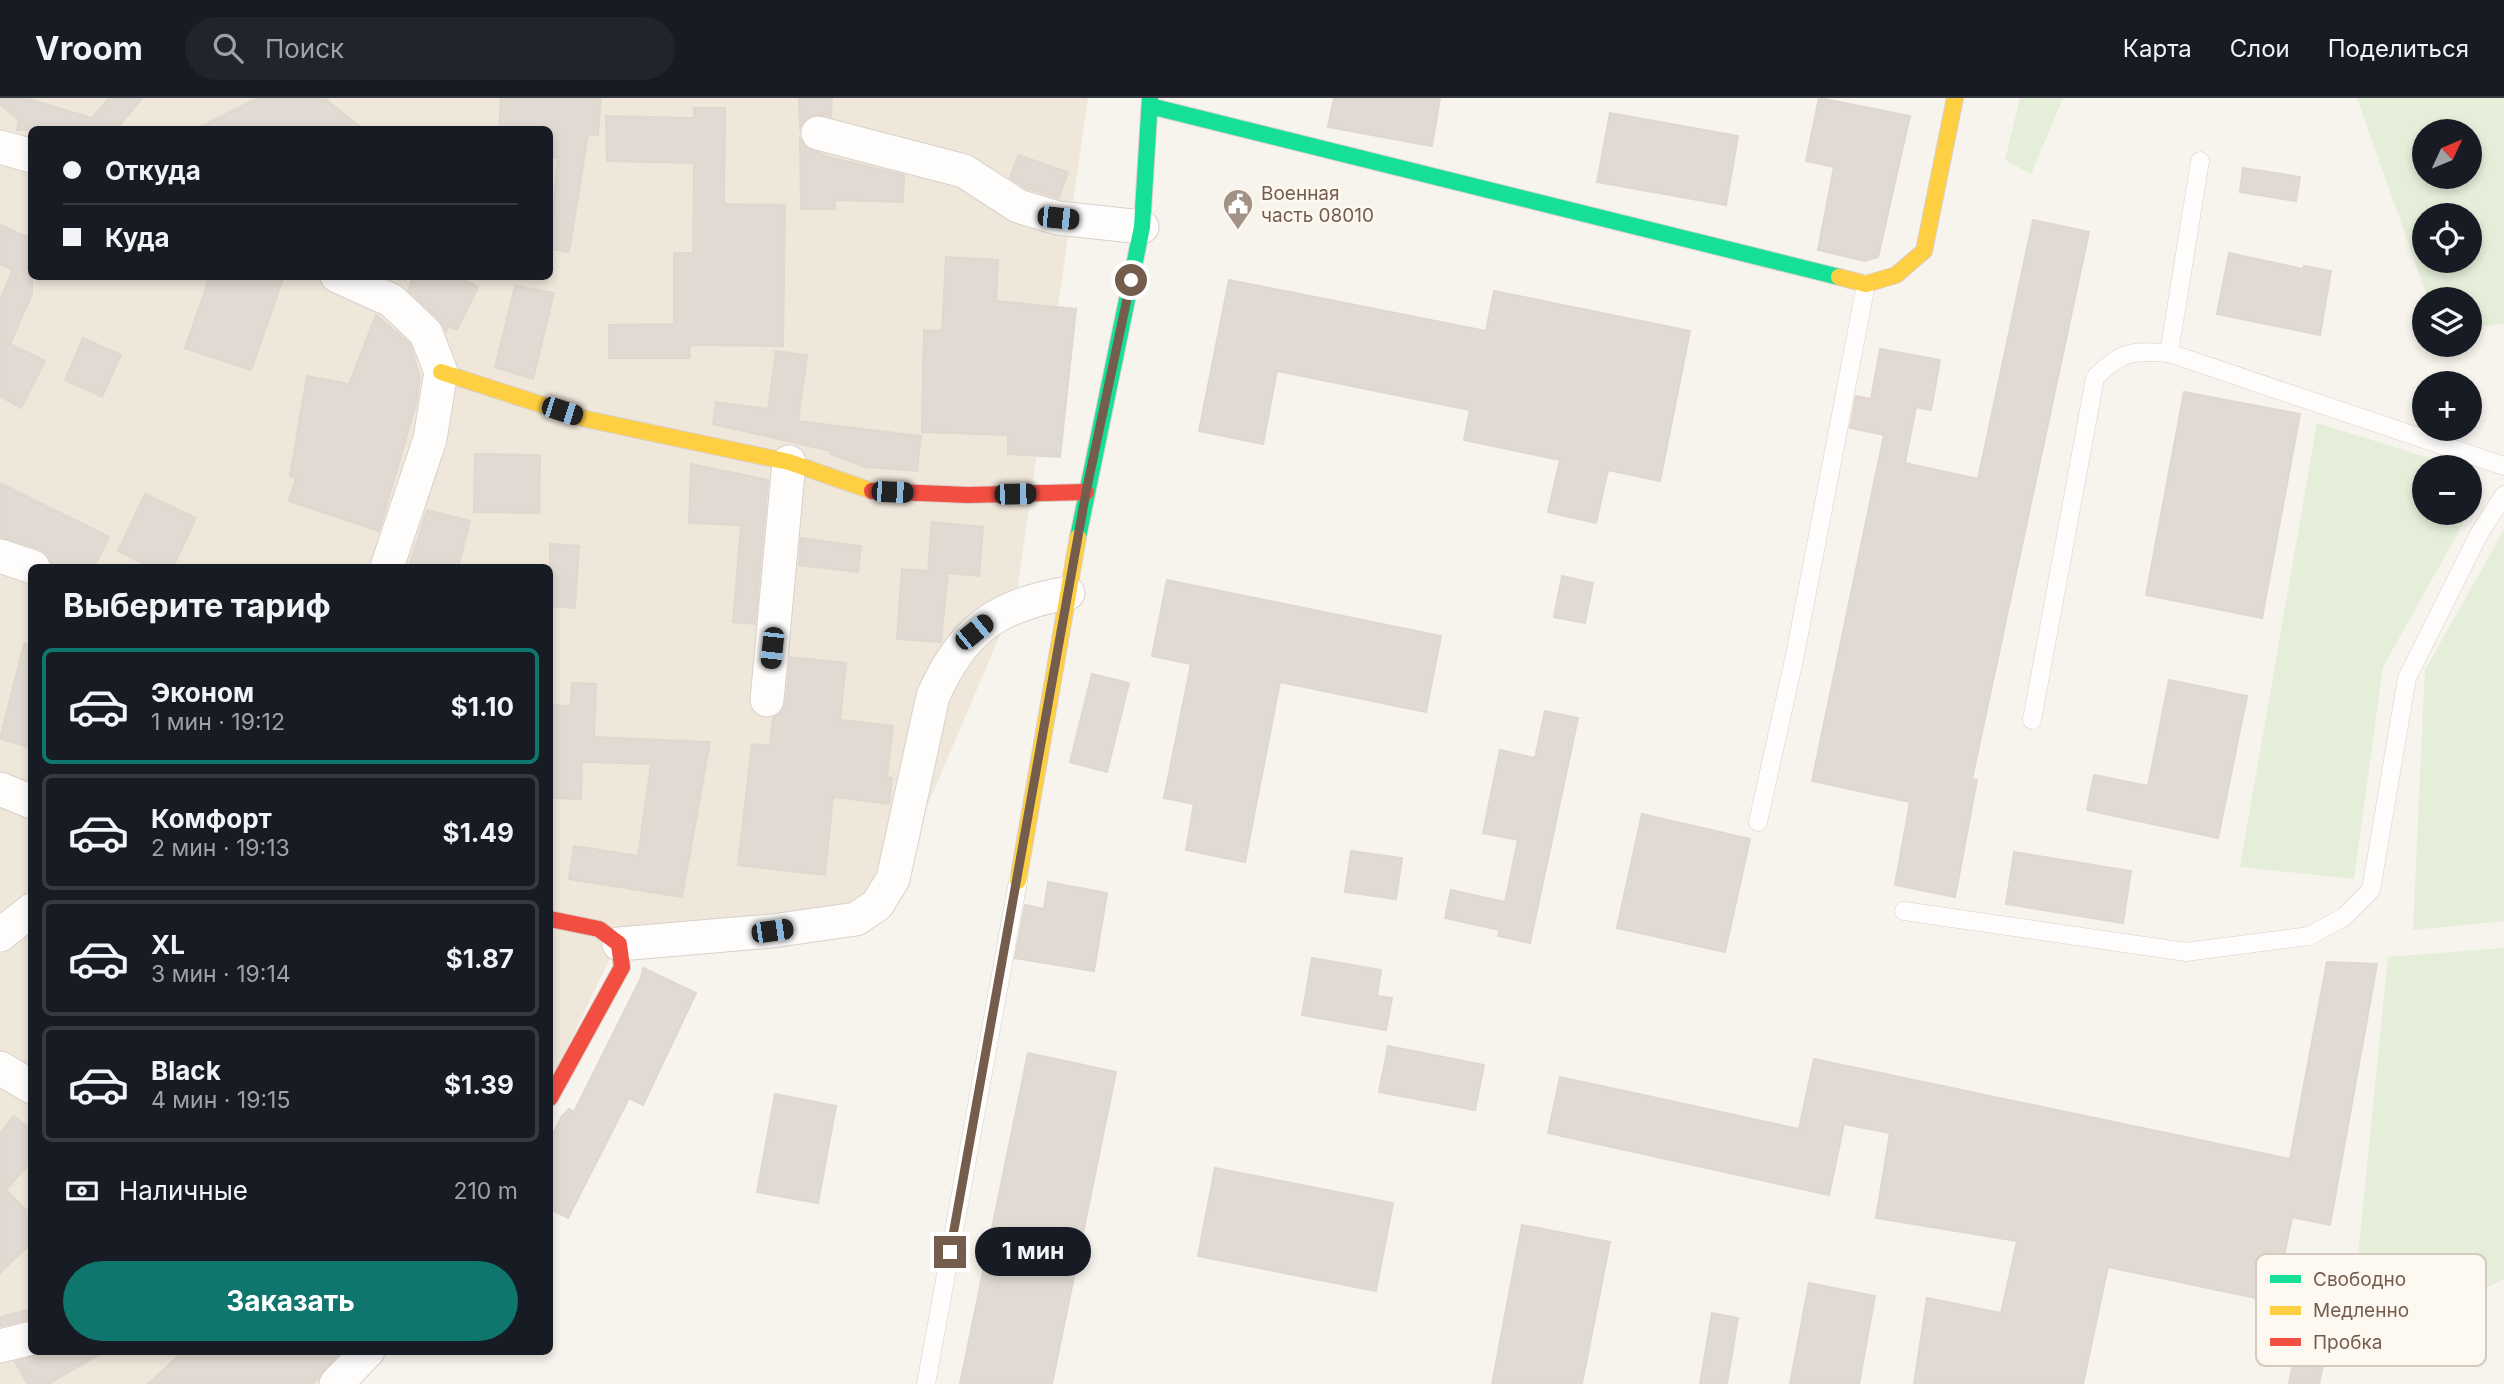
<!DOCTYPE html>
<html lang="ru">
<head>
<meta charset="utf-8">
<style>
  :root { --surface:#171b24; --page:#20242c; --text:#f1f3f6; --muted:#9ea1a6; --line:#363941; --accent:#0f766e }
  body { margin:0; font-family:Inter,sans-serif; background:var(--page); color:var(--text); height:100vh; display:flex; flex-direction:column; font-size:26px; white-space:nowrap }
  * { box-sizing:border-box; margin:0 }
  p { font-size:23px; color:var(--muted) }
  .icon { flex:none; width:38px; height:38px; fill:none; stroke:currentColor; stroke-width:2; stroke-linecap:round; stroke-linejoin:round }
  .map { position:relative; flex:1; overflow:hidden }
  .details { position:absolute; left:28px; top:466px; width:525px; height:791px; display:flex; flex-direction:column; background:var(--surface); border-radius:10px; box-shadow:0 4px 10px #0003 }
  .details>* { flex:none }
  .banner { position:absolute; left:28px; top:28px; width:525px; height:154px; border-radius:10px; box-shadow:0 4px 10px #0003; display:grid; align-content:center; height:154px; padding:0 35px; background:var(--surface) }
  .needle { width:46px; rotate:46deg }
  .tools { position:absolute; left:2412px; top:21px; display:grid; gap:14px }
  .tools a { display:grid; place-items:center; width:70px; height:70px; border-radius:50%; background:var(--surface); box-shadow:0 4px 10px #0003; font-size:35px }
  .end { position:absolute; width:32px; height:32px; margin:-16px; border:9px solid #755d4e; background:#fff; box-shadow:0 0 0 4px #fff }
  .from { border-radius:50% }
  .bubble { position:absolute; height:49px; border-radius:24px; background:var(--surface); box-shadow:0 4px 10px #0003; font-size:23px; font-weight:700; line-height:49px; text-align:center }
  .car { position:absolute; width:21px; height:42px; margin:-21px -10px; border-radius:9px; box-shadow:0 0 5px 2px #0007; background:linear-gradient(#222 24%,#8ab4d8 0 40%,#222 0 76%,#8ab4d8 0 86%,#222 0) }
  .banner b { display:flex; align-items:center; gap:24px; height:66px; font-size:26px }
  .banner b+b { border-top:2px solid var(--line) }
  .banner i { width:18px; height:18px; background:var(--text) }
  ul { padding:0; list-style:none }
  li { display:flex; align-items:center; gap:21px; height:116px; margin:0 14px 10px; padding:0 21px; border:4px solid var(--line); border-radius:10px }
  li div { flex:1 }
  li b { display:block; font-size:26px }
  li em { font-style:normal; font-weight:700 }
  li.current { border-color:var(--accent) }
  li>.icon { width:63px; height:63px; stroke-width:1.5 }
  h2 { padding:0 35px; font-size:32px; line-height:84px }
  .pay { display:flex; align-items:center; gap:18px; height:77px; padding:0 35px; font-size:26px }
  .pay p { margin-inline-start:auto }
  .button { display:flex; gap:14px; margin-top:auto; padding:14px 35px }
  .button a { flex:1; height:80px; border-radius:42px; background:var(--accent); color:#fff; font-size:28px; font-weight:700; line-height:80px; text-align:center }
  header { display:flex; align-items:center; gap:42px; box-sizing:border-box; height:98px; padding:0 35px; background:var(--surface); border-bottom:2px solid var(--line) }
  header strong { font-size:33px }
  nav { display:flex; gap:38px; margin-inline-start:auto; font-size:24px }
  .search { width:490px; height:63px; background:var(--page); display:flex; align-items:center; gap:18px; box-sizing:border-box; padding:0 24px; border-radius:38px; color:var(--muted); font-size:26px }
  .map>svg:first-child { display:block }
</style>
</head>
<body>
<header>
<strong>Vroom</strong>
<div class="search"><svg class="icon" aria-label="search" viewBox="0 0 24 24"><circle cx="10" cy="10" r="6"/><path d="M15 15l6 6"/></svg>Поиск</div>
<nav><a>Карта</a><a>Слои</a><a>Поделиться</a></nav>
</header>
<div class="map">
<svg width="2504" height="1286" viewBox="0 0 2504 1286">
  <rect width="100%" height="100%" fill="#f7f4ed"/>
  <path fill="#f0e7db" fill-rule="evenodd" d="M0 0H1088L1016 500 877 826 610 860 550 986V469H32V1253H355L321 1286H0ZM32 32H550V178H32Z"/>
  <g fill="#e4eed9" fill-rule="evenodd">
    <polygon points="2020,0 2063,0 2031,76 2005,62"/>
    <path d="M2357 0H2504V225L2474 230 2469 227V201H2435L2426 195ZM2469 33V79H2424V33ZM2469 117V163H2424V117Z"/>
    <polygon points="2317,325 2458,369 2424,369 2424,415 2469,415 2383,569 2354,781 2240,769"/>
    <polygon points="2504,432 2504,823 2413,832 2425,572"/>
    <polygon points="2504,850 2504,1181 2348,1258 2388,859"/>
  </g>
  <g fill="#e1dad2" stroke="#e0d7cf" stroke-width="2">
    <polygon points="0,0 25,0 92,20 109,0 142,0 116,32 17,32 19,22 0,6"/>
    <polygon points="258,0 324,0 364,32 194,32"/>
    <polygon points="501,0 601,0 598,37 588,36 569,154 550,151 558,60 550,59 550,32 499,32"/>
    <polygon points="799,0 832,0 831,18 812,17 800,30"/>
    <polygon points="1334,0 1440,0 1432,48 1328,29"/>
    <polygon points="1819,0 1910,18 1878,159 1865,163 1818,152 1834,69 1806,63"/>
    <polygon points="694,10 725,10 724,106 785,107 783,248 689,247 690,260 609,260 609,227 674,226 674,155 693,155 694,65 607,63 606,18 694,20"/>
    <polygon points="1610,15 1738,38 1726,107 1597,84"/>
    <polygon points="800,41 805,49 828,59 904,77 903,104 835,102 835,111 801,111"/>
    <polygon points="1018,57 1068,74 1059,100 1026,90 1010,80"/>
    <polygon points="2243,70 2300,79 2296,103 2240,94"/>
    <polygon points="2033,122 2089,134 1972,681 1977,682 1955,799 1895,787 1910,704 1812,683 1884,337 1850,330 1856,298 1871,301 1880,251 1940,262 1931,312 1916,309 1905,365 1978,381"/>
    <polygon points="0,127 27,139 32,129 32,196 10,246 45,263 21,310 0,298 0,201 13,172 0,166"/>
    <polygon points="2229,155 2303,171 2304,168 2331,173 2320,237 2217,216"/>
    <polygon points="946,159 998,162 996,203 1076,211 1060,359 1008,356 1008,337 922,334 924,232 942,233"/>
    <polygon points="210,178 284,178 251,272 185,250"/>
    <polygon points="414,178 457,178 478,189 457,232 448,228 446,233 439,221 408,192"/>
    <polygon points="1229,182 1486,233 1494,193 1690,233 1660,383 1608,372 1596,425 1548,414 1560,362 1464,342 1470,312 1277,273 1263,346 1199,333"/>
    <polygon points="515,188 554,195 533,281 495,269"/>
    <polygon points="376,217 410,246 420,280 416,306 379,433 289,403 296,380 290,378 307,278 349,286"/>
    <polygon points="83,240 121,257 102,299 65,282"/>
    <polygon points="776,253 807,257 798,323 921,338 917,373 865,369 830,356 831,353 713,326 716,304 768,311"/>
    <polygon points="2184,294 2300,316 2262,520 2146,497"/>
    <polygon points="475,356 540,357 539,415 474,414"/>
    <polygon points="691,366 768,382 755,526 733,524 741,427 689,425"/>
    <polygon points="0,385 109,439 94,469 53,469 48,457 40,451 0,439"/>
    <polygon points="145,396 196,420 173,469 151,469 118,453"/>
    <polygon points="427,412 470,423 458,469 409,469"/>
    <polygon points="932,424 983,429 979,478 948,475 941,544 897,541 902,471 928,473"/>
    <polygon points="801,440 861,448 858,474 799,467"/>
    <polygon points="550,446 579,448 575,510 550,508"/>
    <polygon points="1562,478 1593,485 1585,525 1554,519"/>
    <polygon points="1167,482 1441,538 1426,614 1280,584 1245,764 1186,752 1194,706 1164,700 1191,566 1152,558"/>
    <polygon points="24,546 32,548 32,650 0,641"/>
    <polygon points="790,559 846,565 840,622 893,628 887,679 892,680 889,706 833,699 825,777 738,767 752,646 770,648 773,620 782,614 786,604"/>
    <polygon points="1092,576 1129,585 1107,674 1070,664"/>
    <polygon points="2169,582 2247,598 2218,740 2087,712 2094,677 2148,688"/>
    <polygon points="572,585 596,586 594,639 710,644 682,799 569,781 574,748 638,758 651,666 582,664 581,701 550,700 550,607 571,608"/>
    <polygon points="1545,613 1578,620 1530,845 1498,838 1499,832 1445,820 1451,792 1505,804 1518,742 1483,735 1500,652 1535,660"/>
    <polygon points="1642,716 1750,741 1725,854 1617,830"/>
    <polygon points="1351,753 1402,760 1396,801 1345,794"/>
    <polygon points="2014,754 2131,773 2123,825 2006,806"/>
    <polygon points="1048,784 1107,795 1094,873 1015,860 1025,807 1044,811"/>
    <polygon points="1312,860 1381,872 1377,898 1392,900 1386,932 1302,917"/>
    <polygon points="2327,864 2377,866 2330,1127 2292,1119 2275,1204 2108,1169 2083,1286 1914,1286 1927,1200 2001,1215 2017,1143 1876,1120 1890,1035 1844,1026 1829,1097 1548,1035 1560,979 1799,1031 1814,961 2290,1061"/>
    <polygon points="643,870 696,895 643,1007 629,1000 568,1120 550,1111 550,1042 562,1018 569,1011 574,1014 641,880"/>
    <polygon points="1388,948 1484,967 1475,1012 1379,994"/>
    <polygon points="1028,955 1116,974 1052,1286 960,1286"/>
    <polygon points="775,996 836,1008 818,1105 757,1094"/>
    <polygon points="14,1018 32,1033 32,1062 6,1092 32,1118 32,1144 0,1175 0,1035"/>
    <polygon points="1215,1070 1393,1105 1376,1193 1198,1158"/>
    <polygon points="1522,1127 1610,1144 1582,1286 1492,1286"/>
    <polygon points="1809,1185 1875,1198 1859,1286 1790,1286"/>
    <polygon points="32,1211 32,1221 0,1228 0,1219"/>
    <polygon points="1712,1215 1738,1220 1727,1286 1700,1286"/>
    <polygon points="2303,1217 2332,1223 2319,1286 2289,1286"/>
    <polygon points="46,1253 105,1253 48,1286 28,1286 15,1264"/>
    <polygon points="184,1253 341,1253 313,1286 148,1286"/>
  </g>
  <g fill="none" stroke-linecap="round" stroke-linejoin="round">
    <g stroke="#d6d1cb" stroke-width="19">
      <g id="lane">
        <polyline points="2169,255 2504,368"/>
        <path d="M2032 622 2095 280C2122 252 2132 253 2169 255L2200 63"/>
        <polyline points="1758,724 1795,557 1866,186"/>
        <polyline points="1904,813 2186,854 2309,838 2344,819 2371,792 2407,580 2479,436 2504,397"/>
        <polyline points="926,1286 1018,783"/>
      </g>
    </g>
    <g stroke="#d6d1cb" stroke-width="35">
      <g id="street">
        <polyline points="818,35 964,73 1018,108 1058,120 1142,129"/>
        <polyline points="0,49 32,58"/>
        <polyline points="337,178 391,202 426,235 441,274 430,341 387,469"/>
        <polyline points="0,458 33,469"/>
        <polyline points="767,602 789,364"/>
        <polyline points="0,691 32,704"/>
        <polyline points="0,837 32,812"/>
        <path d="M619 846 772 833 856 821 877 807 893 781 933 598C963 531 997 507 1068 495"/>
        <polyline points="0,970 32,989"/>
        <polyline points="0,1248 32,1240"/>
        <polyline points="336,1286 368,1253"/>
      </g>
    </g>
    <g stroke="#d8d1cb" stroke-width="18">
      <g id="fast">
        <polyline points="1150,8 1839,179"/>
        <polyline points="1078,439 1142,129 1150,0"/>
      </g>
    </g>
    <g stroke="#d8d1cb" stroke-width="18">
      <g id="slow">
        <polyline points="1839,179 1866,186 1896,177 1924,153 1955,0"/>
        <polyline points="441,274 586,321 789,364 872,393"/>
        <polyline points="1018,783 1078,439"/>
      </g>
    </g>
    <g stroke="#d8d1cb" stroke-width="18">
      <g id="jam">
        <polyline points="872,393 968,397 1086,394"/>
        <polyline points="550,821 599,831 619,846 622,869 550,1000"/>
      </g>
    </g>
    <use href="#lane" stroke="#fefdfc" stroke-width="18"/>
    <use href="#street" stroke="#fefdfc" stroke-width="33"/>
    <use href="#fast" stroke="#16e098" stroke-width="16"/>
    <use href="#slow" stroke="#ffcf43" stroke-width="16"/>
    <use href="#jam" stroke="#f24e42" stroke-width="16"/>
  </g>
  <g fill="none" stroke-linecap="round" stroke-linejoin="round">
    <polyline stroke="#755d4e" stroke-width="9" points="950,1154 1086,394 1131,182"/>
  </g>
  <defs>
    <g id="civic-pin" transform="scale(1.575)"><path d="M0 17L-7.5 6A9.5 9.5 0 1 1 7.5 6Z" fill="#a29286" stroke="#fef9f0"/><path d="M-.6-6.5H3V-4.5H.6V-3L4-1V1h2V6H-6V1h2V-1L-.6-3ZM-1.2 2.5V6h2.4V2.5Z" fill="#fff"/></g>
  </defs>
  <g fill-rule="evenodd">
    <use href="#civic-pin" x="1238" y="106"/>
  </g>
  <g text-anchor="middle" dominant-baseline="central" stroke-width="5" stroke-linejoin="round" paint-order="stroke">
    <g font-size="19" fill="#755d4e" stroke="#fef9f0" text-anchor="start">
      <text x="1261" y="95">Военная<tspan x="1261" dy="22">часть 08010</tspan></text>
    </g>
  </g>
  <rect x="2256" y="1156" width="230" height="112" rx="10" fill="#fef9f0" stroke="#d5cabf" stroke-width="2"/>
  <rect x="2270" y="1177" width="31" height="8" fill="#16e098"/>
  <rect x="2270" y="1208" width="31" height="9" fill="#ffcf43"/>
  <rect x="2270" y="1240" width="31" height="8" fill="#f24e42"/>
  <g font-size="19" fill="#755d4e">
    <text x="2313" y="1188">Свободно</text>
    <text x="2313" y="1219">Медленно</text>
    <text x="2313" y="1251">Пробка</text>
  </g>
</svg>
<div class="tools">
<a><svg class="needle" viewBox="-14 -14 28 28"><path d="M0-13l5 13h-10z" fill="#e53935"/><path d="M0 13l5-13h-10z" fill="#9ea1a6"/></svg></a>
<a><svg class="icon" aria-label="locate" viewBox="0 0 24 24"><circle cx="12" cy="12" r="6"/><path d="M12 2v4M12 18v4M2 12h4M18 12h4"/></svg></a>
<a><svg class="icon" aria-label="layers" viewBox="0 0 24 24"><path d="M12 4l9 5-9 5-9-5zM3 14l9 5 9-5"/></svg></a>
<a>+</a>
<a>−</a>
</div>
<i class="end from" style="left:1131px;top:182px"></i>
<i class="end" style="left:950px;top:1154px"></i>
<div class="bubble" style="left:975px;top:1129px;width:116px">1 мин</div>
<i class="car" style="left:1058px;top:120px;rotate:96deg"></i>
<i class="car" style="left:562px;top:313px;rotate:108deg"></i>
<i class="car" style="left:892px;top:394px;rotate:92deg"></i>
<i class="car" style="left:1015px;top:396px;rotate:89deg"></i>
<i class="car" style="left:974px;top:534px;rotate:51deg"></i>
<i class="car" style="left:772px;top:550px;rotate:186deg"></i>
<i class="car" style="left:772px;top:833px;rotate:82deg"></i>
<div class="banner">
<b><i class="from"></i>Откуда</b>
<b><i></i>Куда</b>
</div>
<section class="details">
<h2>Выберите тариф</h2>
<ul>
<li class="current"><svg class="icon" aria-label="car" viewBox="0 0 24 24"><path d="M5 17H2v-5l4-1 3-4h7l3 4 3 1v5h-3M9 17h6M6 11h13"/><circle cx="7" cy="17" r="2"/><circle cx="17" cy="17" r="2"/></svg><div><b>Эконом</b><p>1 мин · 19:12</p></div><em>$1.10</em></li>
<li><svg class="icon" aria-label="car" viewBox="0 0 24 24"><path d="M5 17H2v-5l4-1 3-4h7l3 4 3 1v5h-3M9 17h6M6 11h13"/><circle cx="7" cy="17" r="2"/><circle cx="17" cy="17" r="2"/></svg><div><b>Комфорт</b><p>2 мин · 19:13</p></div><em>$1.49</em></li>
<li><svg class="icon" aria-label="car" viewBox="0 0 24 24"><path d="M5 17H2v-5l4-1 3-4h7l3 4 3 1v5h-3M9 17h6M6 11h13"/><circle cx="7" cy="17" r="2"/><circle cx="17" cy="17" r="2"/></svg><div><b>XL</b><p>3 мин · 19:14</p></div><em>$1.87</em></li>
<li><svg class="icon" aria-label="car" viewBox="0 0 24 24"><path d="M5 17H2v-5l4-1 3-4h7l3 4 3 1v5h-3M9 17h6M6 11h13"/><circle cx="7" cy="17" r="2"/><circle cx="17" cy="17" r="2"/></svg><div><b>Black</b><p>4 мин · 19:15</p></div><em>$1.39</em></li>
</ul>
<div class="pay"><svg class="icon" aria-label="cash" viewBox="0 0 24 24"><path d="M3 7h18v10H3z"/><circle cx="12" cy="12" r="2"/></svg>Наличные<p>210 m</p></div>
<div class="button"><a>Заказать</a></div>
</section>
</div>
</body>
</html>
